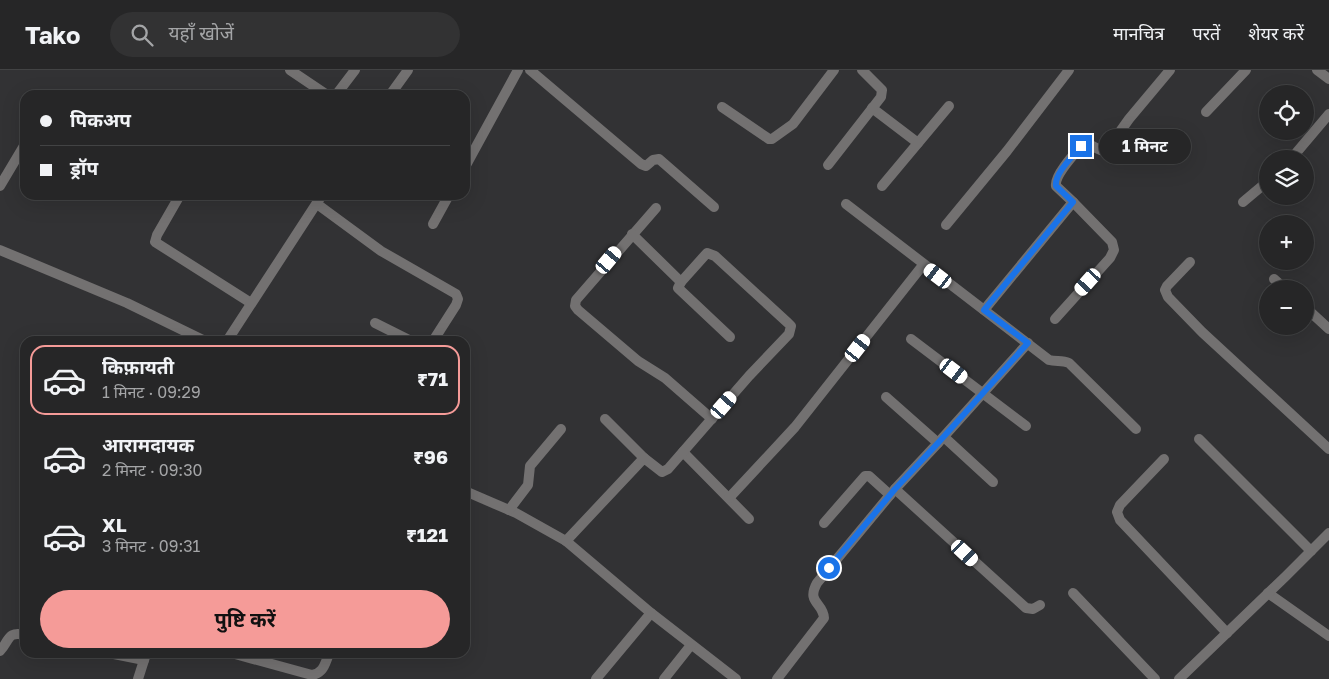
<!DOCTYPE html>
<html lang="hi">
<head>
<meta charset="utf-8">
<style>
  :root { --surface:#262627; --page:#323233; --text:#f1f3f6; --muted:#a4a5a7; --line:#424344; --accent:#f59b98 }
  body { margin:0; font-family:"Golos Text","Noto Sans Devanagari",sans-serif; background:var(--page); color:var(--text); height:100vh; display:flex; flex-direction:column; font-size:19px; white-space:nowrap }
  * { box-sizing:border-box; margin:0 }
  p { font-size:16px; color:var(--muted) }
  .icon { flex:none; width:28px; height:28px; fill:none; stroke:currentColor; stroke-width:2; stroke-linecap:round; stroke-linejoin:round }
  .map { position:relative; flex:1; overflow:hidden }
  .panel { position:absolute; left:20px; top:266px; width:450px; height:322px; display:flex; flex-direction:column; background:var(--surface); border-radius:15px; box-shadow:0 5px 20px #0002,0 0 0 1px var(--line) }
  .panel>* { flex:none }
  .banner { position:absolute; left:20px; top:20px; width:450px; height:110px; border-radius:15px; box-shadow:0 5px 20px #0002,0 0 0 1px var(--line); display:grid; align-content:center; height:110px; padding:0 20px; background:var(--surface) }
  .tools { position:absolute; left:1259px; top:15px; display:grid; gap:10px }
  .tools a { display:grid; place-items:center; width:55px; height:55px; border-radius:50%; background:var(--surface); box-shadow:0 5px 20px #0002,0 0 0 1px var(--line); font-size:25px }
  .end { position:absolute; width:22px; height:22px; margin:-11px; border:6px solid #1a73e8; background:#fff; box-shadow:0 0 0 2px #fff }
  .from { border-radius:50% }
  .bubble { position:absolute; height:35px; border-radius:18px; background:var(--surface); box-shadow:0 5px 20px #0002,0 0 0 1px var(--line); font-size:16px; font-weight:700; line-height:35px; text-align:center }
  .car { position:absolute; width:15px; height:30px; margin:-15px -8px; border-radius:6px; box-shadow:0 0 4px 1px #0007; background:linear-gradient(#fff 24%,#345 0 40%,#fff 0 76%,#345 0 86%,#fff 0) }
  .banner b { display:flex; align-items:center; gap:18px; height:48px; font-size:19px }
  .banner b+b { border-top:1px solid var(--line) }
  .banner i { width:12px; height:12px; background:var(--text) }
  ul { padding:9px 0 0; list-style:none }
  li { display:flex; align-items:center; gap:15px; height:70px; margin:0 10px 8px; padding:0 10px; border:2px solid transparent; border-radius:15px }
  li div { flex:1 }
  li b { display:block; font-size:19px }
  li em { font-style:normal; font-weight:700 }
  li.active { border-color:var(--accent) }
  li>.icon { width:45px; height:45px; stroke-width:1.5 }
  .primary-button { display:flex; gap:10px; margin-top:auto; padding:10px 20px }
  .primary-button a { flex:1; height:58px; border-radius:30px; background:var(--accent); color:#111; font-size:20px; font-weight:700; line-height:58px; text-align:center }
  header { display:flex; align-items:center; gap:30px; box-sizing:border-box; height:70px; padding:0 25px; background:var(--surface); border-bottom:1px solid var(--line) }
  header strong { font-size:24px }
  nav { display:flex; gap:28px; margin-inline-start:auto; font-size:18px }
  .search { width:350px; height:45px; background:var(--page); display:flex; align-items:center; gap:12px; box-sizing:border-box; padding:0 18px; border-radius:28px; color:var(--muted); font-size:19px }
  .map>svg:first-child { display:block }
</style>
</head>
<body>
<header>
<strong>Tako</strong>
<div class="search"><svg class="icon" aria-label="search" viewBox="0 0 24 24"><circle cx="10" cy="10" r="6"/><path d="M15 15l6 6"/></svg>यहाँ खोजें</div>
<nav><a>मानचित्र</a><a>परतें</a><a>शेयर करें</a></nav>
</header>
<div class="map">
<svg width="1329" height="609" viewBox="0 0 1329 609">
  <rect width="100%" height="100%" fill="#323234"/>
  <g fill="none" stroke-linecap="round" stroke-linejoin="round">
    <g stroke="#737171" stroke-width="10">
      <polyline points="290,0 327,25"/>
      <polyline points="530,0 641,94 646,96 653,90 659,89 714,137"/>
      <polyline points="1317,0 1329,9"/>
      <polyline points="336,25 355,0"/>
      <polyline points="390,25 408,0"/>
      <polyline points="722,37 769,69 772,69 793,54 834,0"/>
      <polyline points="872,38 918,73"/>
      <polyline points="1206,42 1246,0"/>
      <polyline points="1291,89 1329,44"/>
      <polyline points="828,95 881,27 882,20 862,0"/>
      <polyline points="465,97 518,0"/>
      <polyline points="0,116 25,74"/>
      <polyline points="882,116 949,36"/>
      <polyline points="180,125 157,165 155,172 251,233"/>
      <polyline points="1243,132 1268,111"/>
      <polyline points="317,134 381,181 456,224 458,229 456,235 433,271"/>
      <path d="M846 134 1049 290C1056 292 1062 290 1069 293L1136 359"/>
      <polyline points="656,138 576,230 575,236 578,240 638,291 665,308 712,349"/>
      <polyline points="433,154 449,125"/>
      <polyline points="946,155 1007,81 1069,0"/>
      <polyline points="632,164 681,212"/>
      <polyline points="0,180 127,233 205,271"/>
      <polyline points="1190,192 1167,216 1165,220 1168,227 1202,262 1329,379"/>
      <polyline points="1274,209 1285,219"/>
      <polyline points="1305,237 1329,259"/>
      <path d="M984 240 1073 132 1056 116C1054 105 1076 82 1084 73 1092 73 1099 83 1107 80L1129 49 1170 0"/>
      <polyline points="1055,249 1110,188 1114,180 1112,172 1073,132"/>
      <polyline points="375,253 411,271"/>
      <polyline points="911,269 1026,356"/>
      <polyline points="227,271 322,125"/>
      <polyline points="886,327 938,373"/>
      <polyline points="605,349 644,388"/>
      <polyline points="944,367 993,412"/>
      <polyline points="1199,369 1311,481"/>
      <polyline points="683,382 749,449"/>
      <polyline points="1164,389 1120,435 1117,442 1120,450 1227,563"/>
      <polyline points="895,419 1026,538 1033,539 1040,535"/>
      <polyline points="465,421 516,443 566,471 651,543 736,609"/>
      <polyline points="729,428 795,357 923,195"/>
      <polyline points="509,440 528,415 530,396 561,359"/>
      <polyline points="824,453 865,406 869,406 890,425"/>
      <polyline points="566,471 644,388 662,402 668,399 749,306 789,264 791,256 788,253 715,186 707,183 681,212 678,218 730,267"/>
      <polyline points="1073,523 1155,609"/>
      <polyline points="1268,523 1329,566"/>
      <path d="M0 581C10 570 7 561 25 565"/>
      <polyline points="114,584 144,590"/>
      <path d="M235 584 312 605C324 603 325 593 329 584"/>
      <polyline points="138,609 146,584"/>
      <polyline points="596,609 651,543"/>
      <polyline points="664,609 691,575"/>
      <path d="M777 609 824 548C823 532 806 533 817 513L895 419 938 373 1028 273"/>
      <polyline points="1179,609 1286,506 1329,463"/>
    </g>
  </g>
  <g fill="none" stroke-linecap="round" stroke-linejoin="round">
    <path stroke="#1a73e8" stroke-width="6" d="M829 498 895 419 938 373 1028 273 984 240 1073 132 1056 116C1054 104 1073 86 1081 76"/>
  </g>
</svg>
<div class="tools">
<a><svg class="icon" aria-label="locate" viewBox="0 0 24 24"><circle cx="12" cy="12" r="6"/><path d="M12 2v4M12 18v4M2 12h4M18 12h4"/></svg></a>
<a><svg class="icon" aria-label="layers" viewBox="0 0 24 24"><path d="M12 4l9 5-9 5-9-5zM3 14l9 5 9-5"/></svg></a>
<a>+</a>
<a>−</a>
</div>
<i class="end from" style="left:829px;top:498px"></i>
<i class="end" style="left:1081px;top:76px"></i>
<div class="bubble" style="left:1099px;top:59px;width:92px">1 मिनट</div>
<i class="car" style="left:609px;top:190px;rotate:40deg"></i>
<i class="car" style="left:938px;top:206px;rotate:307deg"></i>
<i class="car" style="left:1088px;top:212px;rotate:222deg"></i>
<i class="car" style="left:858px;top:278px;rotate:38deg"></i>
<i class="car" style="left:954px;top:301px;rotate:127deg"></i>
<i class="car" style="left:724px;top:335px;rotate:41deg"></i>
<i class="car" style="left:965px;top:483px;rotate:133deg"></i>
<div class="banner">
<b><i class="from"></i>पिकअप</b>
<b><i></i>ड्रॉप</b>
</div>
<section class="panel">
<ul>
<li class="active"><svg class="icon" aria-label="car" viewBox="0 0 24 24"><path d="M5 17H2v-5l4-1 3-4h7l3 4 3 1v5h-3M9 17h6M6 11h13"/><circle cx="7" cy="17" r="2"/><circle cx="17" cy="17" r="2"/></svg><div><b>किफ़ायती</b><p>1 मिनट · 09:29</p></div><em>₹71</em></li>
<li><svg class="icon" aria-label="car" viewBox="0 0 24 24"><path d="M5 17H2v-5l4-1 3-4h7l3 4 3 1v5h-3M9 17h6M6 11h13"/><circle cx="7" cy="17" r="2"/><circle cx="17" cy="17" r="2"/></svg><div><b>आरामदायक</b><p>2 मिनट · 09:30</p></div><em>₹96</em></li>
<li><svg class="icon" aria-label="car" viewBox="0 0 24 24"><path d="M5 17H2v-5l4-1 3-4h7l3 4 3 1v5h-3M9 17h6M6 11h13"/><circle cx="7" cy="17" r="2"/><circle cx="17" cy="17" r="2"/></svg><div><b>XL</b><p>3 मिनट · 09:31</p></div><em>₹121</em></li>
</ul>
<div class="primary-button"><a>पुष्टि करें</a></div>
</section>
</div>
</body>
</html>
